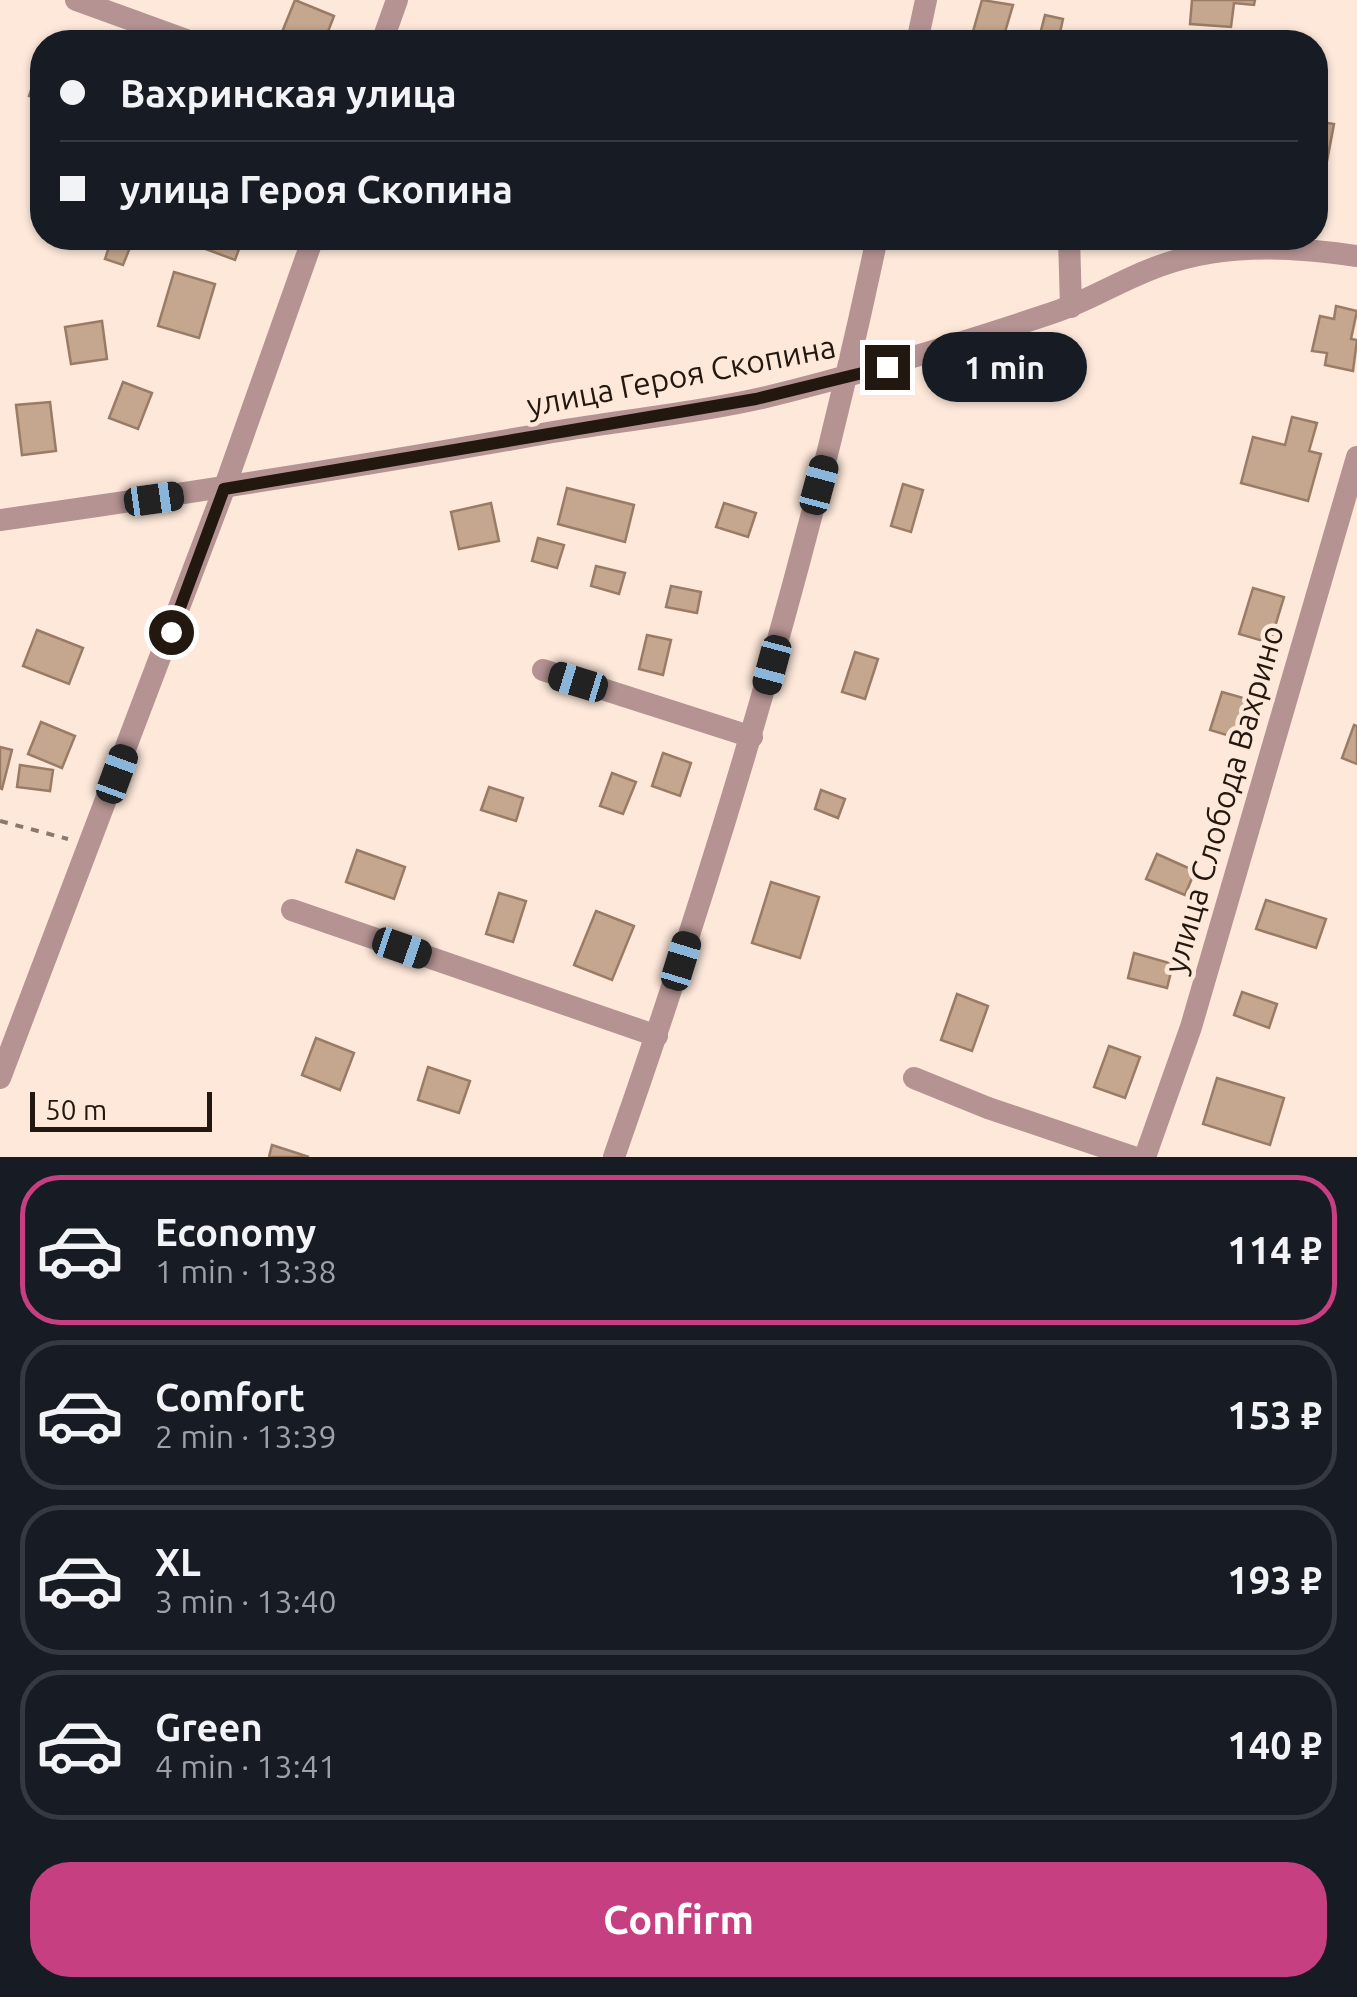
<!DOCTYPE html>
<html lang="en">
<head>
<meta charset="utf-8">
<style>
  :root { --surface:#171b24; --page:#20242c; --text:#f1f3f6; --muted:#9ea1a6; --line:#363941; --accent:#c63f80 }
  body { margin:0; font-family:Ubuntu,sans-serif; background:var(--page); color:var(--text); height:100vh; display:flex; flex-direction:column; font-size:38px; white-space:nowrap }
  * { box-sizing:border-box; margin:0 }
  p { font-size:32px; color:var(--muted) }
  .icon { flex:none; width:55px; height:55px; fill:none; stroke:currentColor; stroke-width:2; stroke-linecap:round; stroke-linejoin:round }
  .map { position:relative; height:1157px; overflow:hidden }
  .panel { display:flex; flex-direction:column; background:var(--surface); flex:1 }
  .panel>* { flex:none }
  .banner { position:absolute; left:30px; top:30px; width:1298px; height:220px; border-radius:40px; box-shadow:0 2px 8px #0004; display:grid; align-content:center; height:220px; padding:0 30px; background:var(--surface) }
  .scale { position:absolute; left:30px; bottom:25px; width:182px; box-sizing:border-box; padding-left:10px; border:5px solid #23180f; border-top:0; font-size:28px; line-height:35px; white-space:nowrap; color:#23180f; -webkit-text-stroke:8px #fde8da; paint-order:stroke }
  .end { position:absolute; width:45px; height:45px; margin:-22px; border:12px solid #23180f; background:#fff; box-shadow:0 0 0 5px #fff }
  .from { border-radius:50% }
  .bubble { position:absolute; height:70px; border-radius:35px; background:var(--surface); box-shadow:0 2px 8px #0004; font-size:32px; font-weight:700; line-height:70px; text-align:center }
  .car { position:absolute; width:30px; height:60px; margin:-30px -15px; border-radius:12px; box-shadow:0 0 8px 2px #0007; background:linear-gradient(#222 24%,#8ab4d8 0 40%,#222 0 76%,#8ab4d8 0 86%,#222 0) }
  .banner b { display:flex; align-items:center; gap:35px; height:95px; font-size:38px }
  .banner b+b { border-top:2px solid var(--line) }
  .banner i { width:25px; height:25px; background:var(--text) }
  ul { padding:18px 0 0; list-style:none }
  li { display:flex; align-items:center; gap:30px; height:150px; margin:0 20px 15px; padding:0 10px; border:5px solid var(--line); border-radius:40px }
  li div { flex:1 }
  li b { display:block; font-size:38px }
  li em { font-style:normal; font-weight:700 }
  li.on { border-color:var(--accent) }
  li>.icon { width:90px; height:90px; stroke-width:1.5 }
  .action { display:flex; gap:20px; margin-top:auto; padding:20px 30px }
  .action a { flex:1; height:115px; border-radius:40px; background:var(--accent); color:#fff; font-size:40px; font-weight:700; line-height:115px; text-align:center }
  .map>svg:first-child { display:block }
</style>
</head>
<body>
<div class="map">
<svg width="1357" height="1157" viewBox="0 0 1357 1157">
  <rect width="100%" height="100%" fill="#fde8da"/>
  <g fill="#c5a68e" stroke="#9a7c66" stroke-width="2.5">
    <polygon points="295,0 334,16 324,42 278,42"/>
    <polygon points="982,0 1013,5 1002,42 970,42"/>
    <polygon points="1192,0 1255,0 1254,5 1234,3 1231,27 1190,24"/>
    <polygon points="1045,15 1063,19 1058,42 1038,42"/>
    <polygon points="42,59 42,100 29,96"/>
    <polygon points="1315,121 1334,124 1327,161 1315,159"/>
    <polygon points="112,238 133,240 123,265 105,259"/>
    <polygon points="207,238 243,238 235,260 203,248"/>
    <polygon points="174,272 215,284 199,338 158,326"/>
    <polygon points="1336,306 1357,311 1351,339 1357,340 1353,371 1325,365 1327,353 1312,351 1320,316 1334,319"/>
    <polygon points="102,321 107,359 71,364 65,327"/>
    <polygon points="123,382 152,393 138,429 109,418"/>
    <polygon points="50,402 56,451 22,455 16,405"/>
    <polygon points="1292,417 1317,423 1309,451 1321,454 1308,501 1241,483 1253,437 1285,445"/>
    <polygon points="903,484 923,490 911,532 891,526"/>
    <polygon points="567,488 634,505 625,542 558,524"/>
    <polygon points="491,503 499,541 459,549 451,512"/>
    <polygon points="724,503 756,513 748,537 716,527"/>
    <polygon points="538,538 564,545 557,568 532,561"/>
    <polygon points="596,566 625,573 619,594 591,586"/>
    <polygon points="671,586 701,592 697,613 666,607"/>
    <polygon points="1253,588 1284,597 1270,643 1239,634"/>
    <polygon points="37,630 83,648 69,684 23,666"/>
    <polygon points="647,635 671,640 663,675 639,669"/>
    <polygon points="855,652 878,659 865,699 842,692"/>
    <polygon points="1222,692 1254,701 1243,740 1210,730"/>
    <polygon points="41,722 75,736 62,768 28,754"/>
    <polygon points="1354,725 1357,726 1357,764 1342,758"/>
    <polygon points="0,747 12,750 2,789 0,788"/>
    <polygon points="663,753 691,763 680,796 652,786"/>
    <polygon points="20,765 53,770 50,791 17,787"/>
    <polygon points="612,773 636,782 623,814 600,806"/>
    <polygon points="489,787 523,798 516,821 481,810"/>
    <polygon points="821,790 845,799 838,818 815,809"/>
    <polygon points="357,850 405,867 394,899 346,882"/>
    <polygon points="1157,854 1195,871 1185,895 1146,879"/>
    <polygon points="771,882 819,897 800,958 752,943"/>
    <polygon points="499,893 526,901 513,942 486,934"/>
    <polygon points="1266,900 1326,919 1316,948 1256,929"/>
    <polygon points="596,911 634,926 612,980 574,965"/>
    <polygon points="1134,953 1173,964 1167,988 1128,978"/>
    <polygon points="1242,992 1277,1004 1269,1028 1234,1015"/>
    <polygon points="957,994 988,1006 972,1051 941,1040"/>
    <polygon points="316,1038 354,1053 340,1090 302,1075"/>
    <polygon points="1109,1046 1140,1057 1125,1098 1094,1087"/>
    <polygon points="428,1067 470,1081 459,1113 418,1100"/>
    <polygon points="1217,1078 1284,1098 1270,1145 1203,1124"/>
    <polygon points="272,1145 309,1157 269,1157"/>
  </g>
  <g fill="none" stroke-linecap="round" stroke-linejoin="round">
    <polyline stroke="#89796e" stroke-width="4" stroke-dasharray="8 8" stroke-linecap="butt" points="0,821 68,839"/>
    <g stroke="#b49392" stroke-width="22">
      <polyline points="76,0 192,42"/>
      <polyline points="382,42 397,0"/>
      <polyline points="917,42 926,0"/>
      <polyline points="1069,238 1071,307"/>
      <path d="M0 520C185 494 369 465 553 432 622 420 693 414 762 398 861 374 956 345 1052 313 1086 302 1116 283 1149 270 1217 242 1286 246 1357 256"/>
      <polyline points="543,670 752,737"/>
      <polyline points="292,910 657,1036"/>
      <polyline points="0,1078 224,489 313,238"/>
      <polyline points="914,1078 988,1108 1133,1157"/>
      <path d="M614 1157C720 856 811 550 877 238"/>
      <polyline points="1145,1157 1191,1027 1357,457"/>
    </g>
  </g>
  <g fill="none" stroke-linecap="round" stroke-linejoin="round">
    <polyline stroke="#23180f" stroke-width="12" points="171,632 224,489 756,399 887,367"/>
  </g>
  <g text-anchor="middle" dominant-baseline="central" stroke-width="9" stroke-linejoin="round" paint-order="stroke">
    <g font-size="32" fill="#23180f" stroke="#fde8da">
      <text transform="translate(681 375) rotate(-11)">улица Героя Скопина</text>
      <text transform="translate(1223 799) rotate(-74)">улица Слобода Вахрино</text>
    </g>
  </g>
</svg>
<div class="scale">50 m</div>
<i class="end from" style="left:171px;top:632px"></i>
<i class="end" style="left:887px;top:367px"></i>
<div class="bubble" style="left:922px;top:332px;width:165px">1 min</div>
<i class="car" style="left:819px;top:485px;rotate:15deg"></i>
<i class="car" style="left:154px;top:499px;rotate:82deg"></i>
<i class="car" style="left:772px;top:665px;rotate:195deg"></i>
<i class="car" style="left:578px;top:682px;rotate:287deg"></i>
<i class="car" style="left:117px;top:774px;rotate:20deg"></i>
<i class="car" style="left:402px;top:948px;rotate:109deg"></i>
<i class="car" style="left:681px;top:961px;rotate:17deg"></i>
<div class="banner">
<b><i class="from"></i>Вахринская улица</b>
<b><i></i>улица Героя Скопина</b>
</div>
</div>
<section class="panel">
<ul>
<li class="on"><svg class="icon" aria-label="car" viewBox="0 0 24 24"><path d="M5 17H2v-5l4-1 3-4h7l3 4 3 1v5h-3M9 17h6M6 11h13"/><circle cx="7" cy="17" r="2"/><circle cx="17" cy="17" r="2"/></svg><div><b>Economy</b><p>1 min · 13:38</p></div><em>114 ₽</em></li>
<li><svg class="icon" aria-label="car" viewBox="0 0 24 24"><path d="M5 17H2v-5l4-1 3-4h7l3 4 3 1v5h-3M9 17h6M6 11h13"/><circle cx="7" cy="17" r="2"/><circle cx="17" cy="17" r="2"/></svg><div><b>Comfort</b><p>2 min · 13:39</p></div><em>153 ₽</em></li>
<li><svg class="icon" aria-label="car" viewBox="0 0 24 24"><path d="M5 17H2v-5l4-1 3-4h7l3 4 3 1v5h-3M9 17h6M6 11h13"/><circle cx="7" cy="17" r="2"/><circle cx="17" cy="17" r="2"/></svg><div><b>XL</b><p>3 min · 13:40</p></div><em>193 ₽</em></li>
<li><svg class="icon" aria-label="car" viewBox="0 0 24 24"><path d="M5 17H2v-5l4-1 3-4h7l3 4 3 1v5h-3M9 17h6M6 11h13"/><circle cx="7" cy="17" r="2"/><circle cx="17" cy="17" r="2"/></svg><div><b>Green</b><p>4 min · 13:41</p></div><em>140 ₽</em></li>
</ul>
<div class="action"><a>Confirm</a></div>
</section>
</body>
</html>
